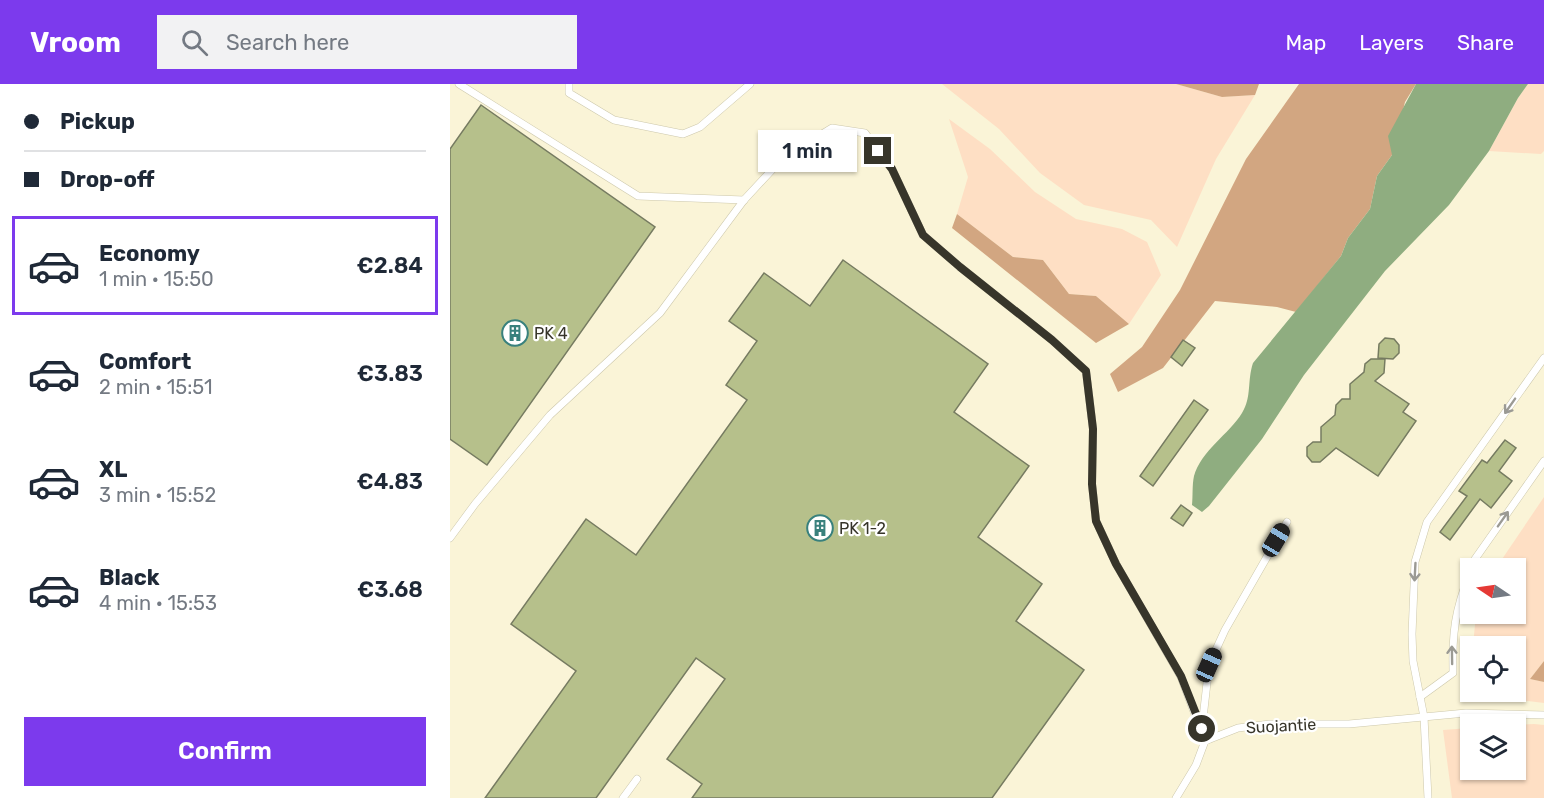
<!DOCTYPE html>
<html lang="en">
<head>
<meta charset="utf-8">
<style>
  :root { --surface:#fff; --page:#f2f2f3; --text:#1f2937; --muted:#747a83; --line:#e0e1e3; --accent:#7c3aed }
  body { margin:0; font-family:Rubik,sans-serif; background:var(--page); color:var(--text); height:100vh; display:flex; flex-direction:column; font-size:22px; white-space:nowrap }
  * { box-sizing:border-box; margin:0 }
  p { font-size:20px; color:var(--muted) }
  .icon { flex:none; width:33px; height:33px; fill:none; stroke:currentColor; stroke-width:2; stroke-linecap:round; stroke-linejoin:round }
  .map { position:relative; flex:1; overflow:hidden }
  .drawer { display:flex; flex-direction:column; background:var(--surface); width:450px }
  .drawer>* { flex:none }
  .guide { display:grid; align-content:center; height:132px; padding:0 24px; background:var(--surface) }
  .needle { width:39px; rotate:283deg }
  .tools { position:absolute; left:1010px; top:474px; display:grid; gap:12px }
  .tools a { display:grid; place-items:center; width:66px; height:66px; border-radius:0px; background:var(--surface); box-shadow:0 2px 4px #0004; font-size:30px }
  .end { position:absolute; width:27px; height:27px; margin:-14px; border:8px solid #37352a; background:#fff; box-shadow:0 0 0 3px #fff }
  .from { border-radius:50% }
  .bubble { position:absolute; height:42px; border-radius:0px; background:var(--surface); box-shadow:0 2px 4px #0004; font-size:20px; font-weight:600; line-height:42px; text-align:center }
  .car { position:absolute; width:18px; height:36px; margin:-18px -9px; border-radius:8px; box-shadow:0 0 4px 2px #0007; background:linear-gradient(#222 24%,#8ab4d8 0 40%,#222 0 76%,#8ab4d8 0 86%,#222 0) }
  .guide b { display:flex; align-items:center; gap:21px; height:57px; font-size:22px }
  .guide b+b { border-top:2px solid var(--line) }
  .guide i { width:15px; height:15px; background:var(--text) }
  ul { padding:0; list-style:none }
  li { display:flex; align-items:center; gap:18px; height:99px; margin:0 12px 9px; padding:0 12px; border:3px solid transparent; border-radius:0px }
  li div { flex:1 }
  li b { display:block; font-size:22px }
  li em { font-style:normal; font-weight:600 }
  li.on { border-color:var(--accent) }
  li>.icon { width:54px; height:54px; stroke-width:1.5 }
  .button { display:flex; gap:12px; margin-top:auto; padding:12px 24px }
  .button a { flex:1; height:69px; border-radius:0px; background:var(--accent); color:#fff; font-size:24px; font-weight:600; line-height:69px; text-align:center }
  header { display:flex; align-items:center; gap:36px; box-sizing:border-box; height:84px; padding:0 30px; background:var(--accent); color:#fff }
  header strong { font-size:28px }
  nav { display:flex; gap:33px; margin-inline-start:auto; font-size:21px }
  .search { width:420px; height:54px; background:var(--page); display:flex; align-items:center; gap:15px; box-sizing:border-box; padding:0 21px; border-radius:0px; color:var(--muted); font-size:22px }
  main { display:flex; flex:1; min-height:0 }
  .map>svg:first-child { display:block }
</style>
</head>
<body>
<header>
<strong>Vroom</strong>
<div class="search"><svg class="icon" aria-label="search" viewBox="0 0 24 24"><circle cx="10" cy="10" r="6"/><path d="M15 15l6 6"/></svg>Search here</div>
<nav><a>Map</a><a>Layers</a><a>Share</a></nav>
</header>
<main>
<section class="drawer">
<div class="guide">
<b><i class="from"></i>Pickup</b>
<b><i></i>Drop-off</b>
</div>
<ul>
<li class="on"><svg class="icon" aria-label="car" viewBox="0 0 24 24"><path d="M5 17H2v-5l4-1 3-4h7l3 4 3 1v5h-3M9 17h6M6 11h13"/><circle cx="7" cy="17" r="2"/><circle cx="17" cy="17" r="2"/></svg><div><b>Economy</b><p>1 min · 15:50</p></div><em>€2.84</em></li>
<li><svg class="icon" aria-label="car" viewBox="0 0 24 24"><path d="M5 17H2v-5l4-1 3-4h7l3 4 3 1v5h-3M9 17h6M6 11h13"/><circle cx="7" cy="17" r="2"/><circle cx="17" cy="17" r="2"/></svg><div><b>Comfort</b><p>2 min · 15:51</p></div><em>€3.83</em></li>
<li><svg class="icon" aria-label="car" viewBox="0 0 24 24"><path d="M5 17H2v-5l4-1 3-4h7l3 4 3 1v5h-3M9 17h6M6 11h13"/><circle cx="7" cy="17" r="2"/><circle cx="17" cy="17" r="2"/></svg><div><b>XL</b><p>3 min · 15:52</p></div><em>€4.83</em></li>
<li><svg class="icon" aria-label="car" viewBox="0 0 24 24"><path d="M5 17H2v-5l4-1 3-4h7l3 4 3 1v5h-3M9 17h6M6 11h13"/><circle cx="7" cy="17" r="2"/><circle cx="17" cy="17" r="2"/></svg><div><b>Black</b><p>4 min · 15:53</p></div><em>€3.68</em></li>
</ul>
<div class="button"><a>Confirm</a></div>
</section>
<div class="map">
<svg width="1094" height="714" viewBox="0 0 1094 714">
  <rect width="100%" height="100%" fill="#faf4d7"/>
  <g fill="#fedfc4">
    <polygon points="492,0 726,0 772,13 805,11 766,75 727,163 701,136 634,121 590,89 549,45"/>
    <polygon points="1078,0 1094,0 1094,67 1091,70 1039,67 1068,14"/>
    <polygon points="499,35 540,65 585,108 626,135 672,145 697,158 711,191 679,240 646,212 619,210 593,176 563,173 507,130 518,93"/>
    <polygon points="1094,413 1094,577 1080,595 1094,598 1094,619 1047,613 1038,608 1065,608 1065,562 1023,562 1026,530 1065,530 1065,484 1046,484"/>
    <polygon points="1084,640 1094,641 1094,714 1002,714 993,646 1020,644 1020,686 1065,686 1065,641"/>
  </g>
  <g fill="#d2a681">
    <polygon points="726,0 809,0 805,11 772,13"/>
    <polygon points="849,0 966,0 955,18 942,71 927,92 920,125 898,154 891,172 846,228 827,223 765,217 713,284 668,308 660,290 692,263 730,206 796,75"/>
    <polygon points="507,130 563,173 593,176 619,210 646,212 679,240 646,259 502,144"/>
    <polygon points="1094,577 1094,598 1080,595"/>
  </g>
  <path fill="#8fad80" d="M966 0H1078L1068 14 1039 67 999 121 935 187 854 291 812 355 759 422 752 428 742 421C743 412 742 401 744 392 751 367 779 350 792 329 802 313 797 297 803 279L891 172 898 154 920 125 927 92 942 71 938 52Z"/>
  <g fill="#b6c08b" stroke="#767b61" stroke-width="1.5">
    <polygon points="31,21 205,143 37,381 0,355 0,65"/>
    <polygon points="393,176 538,280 504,328 579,382 528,453 592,500 566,537 634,586 542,714 242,714 252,700 217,675 275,595 246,574 146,714 35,714 126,587 61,540 136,435 186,471 297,316 276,301 307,257 279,237 314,189 360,222"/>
    <polygon points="935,254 944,255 949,261 949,269 943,275 928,274 929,260"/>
    <polygon points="733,256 745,264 732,282 721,273"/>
    <polygon points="921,275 935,275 934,289 925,297 959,320 953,328 966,337 928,392 886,364 870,378 862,378 857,372 857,363 863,358 871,358 871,343 885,331 886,321 892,315 900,315 900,300 914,288 915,280"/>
    <polygon points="744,316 758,326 703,402 690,392"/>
    <polygon points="1055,356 1066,364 1049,387 1062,397 1041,424 1030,415 1000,456 990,448 1017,412 1009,407 1032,376 1037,379"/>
    <polygon points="731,421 742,429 733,442 721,434"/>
  </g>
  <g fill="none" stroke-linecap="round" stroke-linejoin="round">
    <g stroke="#cdc8ac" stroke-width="8">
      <g id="lane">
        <polyline points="9,0 188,112 294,116"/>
        <polyline points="119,0 119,9 164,36 233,50 250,43 300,0"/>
        <polyline points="0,454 25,420 100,331 210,229 294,116 333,74 382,44 415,49 442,85 473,151 510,183 602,256 636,287 643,345 642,400 646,437 666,480 731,593 755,657"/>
        <polyline points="1021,484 1025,475 1094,377"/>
        <path d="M970 613 1003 589C1002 548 1005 527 1020 488"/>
        <polyline points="752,643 759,581 775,546 837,438"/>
        <polyline points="173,714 187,695"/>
        <polyline points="726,714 746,681 755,657 788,644 820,640 899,640 1016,629 1094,631"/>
        <polyline points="978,714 974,633 963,577 962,550 965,478 977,438 1094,274"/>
      </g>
    </g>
    <use href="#lane" stroke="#fff" stroke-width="7"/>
  </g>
  <defs><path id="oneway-shaft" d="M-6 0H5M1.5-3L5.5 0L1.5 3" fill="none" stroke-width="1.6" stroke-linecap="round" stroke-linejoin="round" transform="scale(1.5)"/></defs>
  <g stroke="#9b9a94">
    <use href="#oneway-shaft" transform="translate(1060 322) rotate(125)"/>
    <use href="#oneway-shaft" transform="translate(1053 435) rotate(-55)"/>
    <use href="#oneway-shaft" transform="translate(965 488) rotate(93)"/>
    <use href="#oneway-shaft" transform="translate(1002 571) rotate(-91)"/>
  </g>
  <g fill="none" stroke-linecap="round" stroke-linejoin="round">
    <polyline stroke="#37352a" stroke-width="8" points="428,67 442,85 473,151 510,183 602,256 636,287 643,345 642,400 646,437 666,480 731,592 752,645"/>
  </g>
  <defs>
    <g id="building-ring" transform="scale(1.35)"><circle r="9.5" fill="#fff" stroke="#39817d" stroke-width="1.5"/><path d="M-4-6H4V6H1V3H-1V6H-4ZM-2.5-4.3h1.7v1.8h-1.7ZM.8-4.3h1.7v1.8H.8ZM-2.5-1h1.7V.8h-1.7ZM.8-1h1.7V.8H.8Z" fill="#39817d"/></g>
  </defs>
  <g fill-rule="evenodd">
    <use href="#building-ring" x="65" y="249"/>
    <use href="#building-ring" x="370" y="444"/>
  </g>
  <g text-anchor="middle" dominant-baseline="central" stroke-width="4.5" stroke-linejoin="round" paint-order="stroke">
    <g font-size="16" fill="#37352a" stroke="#fff" text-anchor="start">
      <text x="84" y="249">PK 4</text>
      <text x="389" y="444">PK 1-2</text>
    </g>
    <g font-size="16" fill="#37352a" stroke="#fff">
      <text transform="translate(831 642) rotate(-3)">Suojantie</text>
    </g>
  </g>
</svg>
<div class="tools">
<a><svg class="needle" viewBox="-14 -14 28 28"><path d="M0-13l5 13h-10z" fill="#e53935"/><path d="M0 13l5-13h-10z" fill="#747a83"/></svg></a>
<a><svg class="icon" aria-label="locate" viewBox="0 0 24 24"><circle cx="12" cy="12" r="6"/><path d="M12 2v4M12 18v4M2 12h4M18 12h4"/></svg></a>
<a><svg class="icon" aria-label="layers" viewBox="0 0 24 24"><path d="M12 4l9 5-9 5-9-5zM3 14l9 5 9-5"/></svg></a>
</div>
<i class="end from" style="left:752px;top:645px"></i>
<i class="end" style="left:428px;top:67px"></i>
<div class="bubble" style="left:308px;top:46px;width:99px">1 min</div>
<i class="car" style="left:826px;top:456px;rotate:31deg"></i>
<i class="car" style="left:759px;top:581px;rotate:24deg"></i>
</div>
</main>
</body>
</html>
